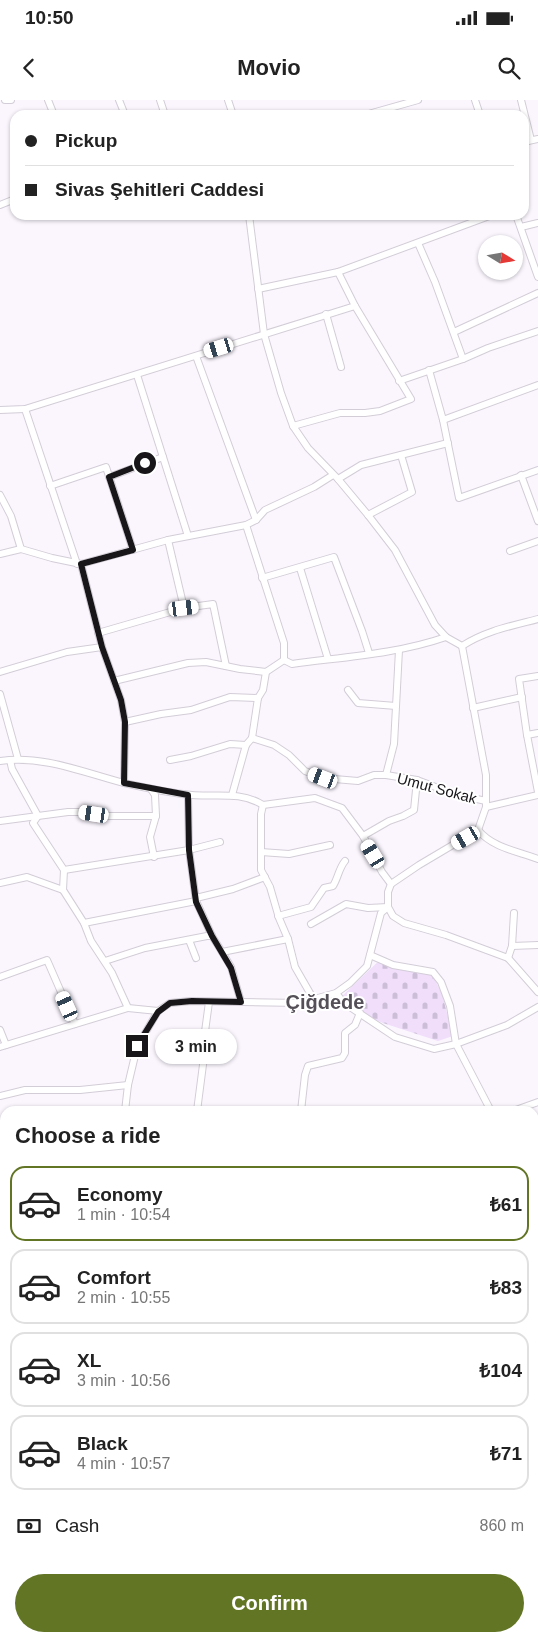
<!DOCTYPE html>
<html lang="en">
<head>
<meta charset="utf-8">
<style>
  :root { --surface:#fff; --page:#f6f6f6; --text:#222; --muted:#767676; --line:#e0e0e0; --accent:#627525 }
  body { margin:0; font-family:Arial,sans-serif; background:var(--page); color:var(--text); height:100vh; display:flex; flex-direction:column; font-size:19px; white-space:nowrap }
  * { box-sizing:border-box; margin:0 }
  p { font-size:16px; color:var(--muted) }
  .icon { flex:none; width:28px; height:28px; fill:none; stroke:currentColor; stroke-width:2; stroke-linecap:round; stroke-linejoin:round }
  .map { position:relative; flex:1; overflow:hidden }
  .details { position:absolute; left:0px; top:1006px; width:539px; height:536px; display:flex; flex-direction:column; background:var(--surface); border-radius:15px 15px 0 0; box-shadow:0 1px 4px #0004 }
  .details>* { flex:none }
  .top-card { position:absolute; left:10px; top:10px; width:519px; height:110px; border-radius:15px; box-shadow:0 1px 4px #0004; display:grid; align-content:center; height:110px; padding:0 15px; background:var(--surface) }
  .needle { width:32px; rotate:101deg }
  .fabs { position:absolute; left:478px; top:135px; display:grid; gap:10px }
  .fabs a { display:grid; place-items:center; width:45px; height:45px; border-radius:50%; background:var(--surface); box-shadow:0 1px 4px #0004; font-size:25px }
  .end { position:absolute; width:22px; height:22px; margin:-11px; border:6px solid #181619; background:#fff; box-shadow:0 0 0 2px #fff }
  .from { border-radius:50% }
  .bubble { position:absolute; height:35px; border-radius:18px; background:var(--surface); box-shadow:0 1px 4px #0004; font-size:16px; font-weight:700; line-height:35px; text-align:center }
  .car { position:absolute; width:15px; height:30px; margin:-15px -8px; border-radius:6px; box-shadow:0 0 4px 1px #0007; background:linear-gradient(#fff 24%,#345 0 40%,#fff 0 76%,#345 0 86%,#fff 0) }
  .top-card b { display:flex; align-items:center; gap:18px; height:48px; font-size:19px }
  .top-card b+b { border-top:1px solid var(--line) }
  .top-card i { width:12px; height:12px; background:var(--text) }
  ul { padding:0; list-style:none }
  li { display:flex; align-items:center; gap:15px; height:75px; margin:0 10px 8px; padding:0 5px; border:2px solid var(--line); border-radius:15px }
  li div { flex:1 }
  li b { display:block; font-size:19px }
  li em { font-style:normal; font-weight:700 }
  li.selected { border-color:var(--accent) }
  li>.icon { width:45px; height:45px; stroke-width:1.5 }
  h2 { padding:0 15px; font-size:22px; line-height:60px }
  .pay { display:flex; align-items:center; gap:12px; height:55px; padding:0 15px; font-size:19px }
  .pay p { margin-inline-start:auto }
  .action { display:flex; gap:10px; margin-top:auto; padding:10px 15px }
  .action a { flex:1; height:58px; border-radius:30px; background:var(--accent); color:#fff; font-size:20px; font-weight:700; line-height:58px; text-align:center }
  .status { display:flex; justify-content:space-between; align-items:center; height:35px; padding:0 25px; background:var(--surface); direction:ltr }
  .status svg { height:14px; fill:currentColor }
  header { display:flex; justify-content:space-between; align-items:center; height:65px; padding:0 15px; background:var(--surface); font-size:22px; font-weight:700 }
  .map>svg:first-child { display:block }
</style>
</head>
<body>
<div class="status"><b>10:50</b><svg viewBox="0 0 49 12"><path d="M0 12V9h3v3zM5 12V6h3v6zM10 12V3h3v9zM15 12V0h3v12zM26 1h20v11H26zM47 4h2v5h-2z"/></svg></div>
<header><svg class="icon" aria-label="back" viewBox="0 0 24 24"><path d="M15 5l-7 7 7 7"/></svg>Movio<svg class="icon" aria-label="search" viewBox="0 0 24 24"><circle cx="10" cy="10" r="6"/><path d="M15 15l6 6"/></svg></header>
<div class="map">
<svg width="538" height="1542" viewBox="0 0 538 1542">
  <defs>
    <pattern id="cemetery-stones" width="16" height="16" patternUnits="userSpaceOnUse" patternTransform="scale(1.25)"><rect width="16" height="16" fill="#f0defb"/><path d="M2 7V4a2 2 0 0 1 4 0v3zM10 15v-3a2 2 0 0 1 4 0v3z" fill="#cdbed7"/></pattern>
  </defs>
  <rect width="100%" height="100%" fill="#fbf6fe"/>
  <polygon fill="url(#cemetery-stones)" points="383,857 396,866 430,874 435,880 442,894 453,936 438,941 383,923 360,913 340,898"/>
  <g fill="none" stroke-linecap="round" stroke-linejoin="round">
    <g stroke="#d3cdd7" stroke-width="8">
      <g id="minor">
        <polyline points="5,0 11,0"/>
        <polyline points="48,0 54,15"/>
        <polyline points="119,0 125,15"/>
        <polyline points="160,0 165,15"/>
        <polyline points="228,0 233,15"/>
        <polyline points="475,0 480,15"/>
        <polyline points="521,0 531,40"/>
        <polyline points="365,15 418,0"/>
        <polyline points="524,42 538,39"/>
        <polyline points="0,105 15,99"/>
        <polyline points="249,115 264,234 281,293 293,326 308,348 338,379 368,415 395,450 435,525 446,537 462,546"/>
        <polyline points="516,115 538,177"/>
        <polyline points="521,127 538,123"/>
        <polyline points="418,143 435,182 463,259"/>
        <polyline points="258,189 338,172 492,115"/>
        <polyline points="326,214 341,267"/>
        <polyline points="454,232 538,193"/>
        <polyline points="196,256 256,420"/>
        <polyline points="429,270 443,320 459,398 538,370"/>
        <polyline points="137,275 188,436"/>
        <polyline points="399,281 463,259 488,248 538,231"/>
        <polyline points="25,309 77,464"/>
        <polyline points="0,310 25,309 355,206"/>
        <polyline points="443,320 538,285"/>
        <polyline points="293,326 340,313 365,313 380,311 411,299 355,206 338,172"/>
        <polyline points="521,375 538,421"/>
        <polyline points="109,377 163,357"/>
        <polyline points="338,379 361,365 448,343"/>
        <polyline points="50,386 106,367 133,450"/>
        <polyline points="0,395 11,416 21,449"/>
        <polyline points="368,415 412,392 401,355"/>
        <polyline points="246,425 284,543 284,560"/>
        <polyline points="168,440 184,508"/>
        <polyline points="510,451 538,441"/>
        <polyline points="0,454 21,449 52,458 81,464 168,440 246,425 256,420 265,410 314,387 333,375"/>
        <polyline points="81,464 102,547 121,600 125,622 124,683"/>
        <polyline points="300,468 328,559"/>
        <polyline points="262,478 334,457 362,531 369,553"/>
        <polyline points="98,533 184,508 213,504 226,566"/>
        <path d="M462 546C485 531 511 526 538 519"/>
        <polyline points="0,572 67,552 102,547"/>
        <polyline points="538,576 519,579 527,635 538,692"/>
        <path d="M114 581 188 563 206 562 240 569 266 572 284 560 292 564C343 557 397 554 446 537"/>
        <polyline points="348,590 358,603 396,606"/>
        <polyline points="0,594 18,659"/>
        <polyline points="473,608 522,597"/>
        <polyline points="125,622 161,614 191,610 230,597 258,598"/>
        <polyline points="527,635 538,633"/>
        <polyline points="252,638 274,645 289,655 305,671 323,678 358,681 374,675 386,675 417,680 454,694 486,701"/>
        <polyline points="10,660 12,669 38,716 33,723 64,770 63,790 84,823 91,841 112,873 128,908 158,911"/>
        <polyline points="170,660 191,656 230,644 246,645"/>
        <path d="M0 661C43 655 82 672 124 683 146 688 169 693 192 695 216 697 241 691 263 705L315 698 342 708 363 736 382 772 391 784"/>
        <polyline points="386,675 394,644 399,550"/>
        <polyline points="151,689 155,695 156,716 150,737 154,757"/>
        <polyline points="188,695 189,750 220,742"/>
        <polyline points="232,695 246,645 252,638 258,598 263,590 266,572"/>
        <polyline points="263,705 261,714 261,770 270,787 279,818 288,839 295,867 314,900"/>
        <polyline points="486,707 538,695"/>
        <polyline points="0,721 68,712 84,712 104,716 156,716"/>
        <path d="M478 730C493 748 517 751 538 759"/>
        <polyline points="363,736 389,721 403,716 414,710 417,680"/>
        <polyline points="261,752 289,754 330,745"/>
        <polyline points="64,770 189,750 196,801 212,836 222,852 288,839"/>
        <polyline points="0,783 27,777 63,790"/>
        <polyline points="196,798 233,789 265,777"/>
        <path d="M278 816 311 807 324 788 333 786C338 778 339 768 345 761"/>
        <polyline points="84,823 196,801"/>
        <polyline points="311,824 346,804 368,808 388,807 393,816 404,823 446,835 508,858 538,892"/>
        <polyline points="189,840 196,858"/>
        <polyline points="512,846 538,845"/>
        <polyline points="222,852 231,867 241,902"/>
        <polyline points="370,855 393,865 433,872 441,882 450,906 456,944 491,1011"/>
        <polyline points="508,858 512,846 514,813"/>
        <polyline points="105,861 145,848 207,836 212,836"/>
        <polyline points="0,877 47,860 75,924"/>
        <polyline points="336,893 344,903 395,937 434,949 456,944 507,925 538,907"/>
        <polyline points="0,930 6,945"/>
        <polyline points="0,947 128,908"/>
        <polyline points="0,996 25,990 80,990 128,985"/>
        <polyline points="125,1011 128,985 137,947 158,911 170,903 191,901 300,903 336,893 350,883 367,866 381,813 388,807 388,792 391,784 419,765 478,730 486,707 486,675 462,546"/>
        <polyline points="197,1011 204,957 204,939 209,902"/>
        <polyline points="301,1011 305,975 308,966 342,958 345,953 345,933 355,925 360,913"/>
        <polyline points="513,1011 538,1002"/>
        <polyline points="534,1051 538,1054"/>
        <polyline points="0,1053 5,1054"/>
        <polyline points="534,1086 538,1085"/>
        <polyline points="0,1104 5,1106"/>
        <polyline points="534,1134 538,1134"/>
        <polyline points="534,1179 538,1178"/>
        <polyline points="0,1220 5,1220"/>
        <polyline points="534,1249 538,1241"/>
        <polyline points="0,1268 5,1269"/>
        <polyline points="0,1324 5,1335"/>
        <polyline points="534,1356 538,1356"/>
        <polyline points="0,1374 5,1371"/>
        <polyline points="0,1417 5,1416"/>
        <polyline points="536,1420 538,1407"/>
        <polyline points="0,1464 5,1464"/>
        <polyline points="0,1498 5,1475"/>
        <polyline points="534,1502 538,1502"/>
        <polyline points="534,1510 538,1508"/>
        <polyline points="224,1538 226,1542"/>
        <polyline points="272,1538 274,1542"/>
        <polyline points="319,1538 322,1542"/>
        <polyline points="108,1540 115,1538"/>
        <polyline points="46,1542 53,1538"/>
        <polyline points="68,1542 68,1538"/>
        <polyline points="291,1542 300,1538"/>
        <polyline points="442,1542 444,1538"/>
        <polyline points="500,1542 503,1538"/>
      </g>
    </g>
    <use href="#minor" stroke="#fff" stroke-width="6"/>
  </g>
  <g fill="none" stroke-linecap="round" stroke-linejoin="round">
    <polyline stroke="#181619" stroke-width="6" points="137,946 158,912 170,903 192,901 241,902 231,868 212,836 196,802 189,750 188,695 124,683 125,622 121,600 102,547 81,464 133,450 109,377 145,363"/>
  </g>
  <g text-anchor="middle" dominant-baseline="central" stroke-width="4" stroke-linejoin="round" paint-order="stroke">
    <g font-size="15" fill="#181619" stroke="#fff">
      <text transform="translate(437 688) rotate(15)">Umut Sokak</text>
    </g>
    <g font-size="20" font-weight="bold" fill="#555058" stroke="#fff">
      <text x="325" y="902">Çiğdede</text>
    </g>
  </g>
</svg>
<div class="fabs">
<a><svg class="needle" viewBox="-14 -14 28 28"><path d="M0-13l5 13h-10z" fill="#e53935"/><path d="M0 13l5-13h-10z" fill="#767676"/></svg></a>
</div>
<i class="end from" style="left:145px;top:363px"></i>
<i class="end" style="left:137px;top:946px"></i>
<div class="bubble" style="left:155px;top:929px;width:82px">3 min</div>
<i class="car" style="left:219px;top:248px;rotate:253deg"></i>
<i class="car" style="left:184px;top:508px;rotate:83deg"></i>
<i class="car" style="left:323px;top:678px;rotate:291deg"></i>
<i class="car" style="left:94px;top:714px;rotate:279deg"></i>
<i class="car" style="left:466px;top:738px;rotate:240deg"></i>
<i class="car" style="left:373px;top:754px;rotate:329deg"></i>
<i class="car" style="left:67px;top:906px;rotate:336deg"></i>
<div class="top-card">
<b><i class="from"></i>Pickup</b>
<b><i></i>Sivas Şehitleri Caddesi</b>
</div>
<section class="details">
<h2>Choose a ride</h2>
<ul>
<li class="selected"><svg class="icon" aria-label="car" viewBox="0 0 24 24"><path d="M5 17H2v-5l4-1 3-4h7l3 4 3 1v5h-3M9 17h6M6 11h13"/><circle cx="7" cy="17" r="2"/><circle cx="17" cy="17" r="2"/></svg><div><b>Economy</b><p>1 min · 10:54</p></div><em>₺61</em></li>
<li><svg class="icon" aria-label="car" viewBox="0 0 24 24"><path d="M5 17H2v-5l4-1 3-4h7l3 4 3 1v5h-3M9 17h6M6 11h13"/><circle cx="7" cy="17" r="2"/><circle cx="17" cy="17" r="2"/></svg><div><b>Comfort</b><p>2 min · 10:55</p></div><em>₺83</em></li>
<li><svg class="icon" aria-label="car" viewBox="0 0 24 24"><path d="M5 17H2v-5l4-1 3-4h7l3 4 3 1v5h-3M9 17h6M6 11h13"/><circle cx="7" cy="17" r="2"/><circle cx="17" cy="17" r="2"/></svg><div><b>XL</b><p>3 min · 10:56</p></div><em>₺104</em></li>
<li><svg class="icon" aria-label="car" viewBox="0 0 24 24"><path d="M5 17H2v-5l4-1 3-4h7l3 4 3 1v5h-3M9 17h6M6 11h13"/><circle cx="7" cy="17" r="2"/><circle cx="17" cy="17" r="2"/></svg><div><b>Black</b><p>4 min · 10:57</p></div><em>₺71</em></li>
</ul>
<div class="pay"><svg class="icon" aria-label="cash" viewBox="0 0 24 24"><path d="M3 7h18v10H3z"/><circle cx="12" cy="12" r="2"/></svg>Cash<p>860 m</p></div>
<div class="action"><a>Confirm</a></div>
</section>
</div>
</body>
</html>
